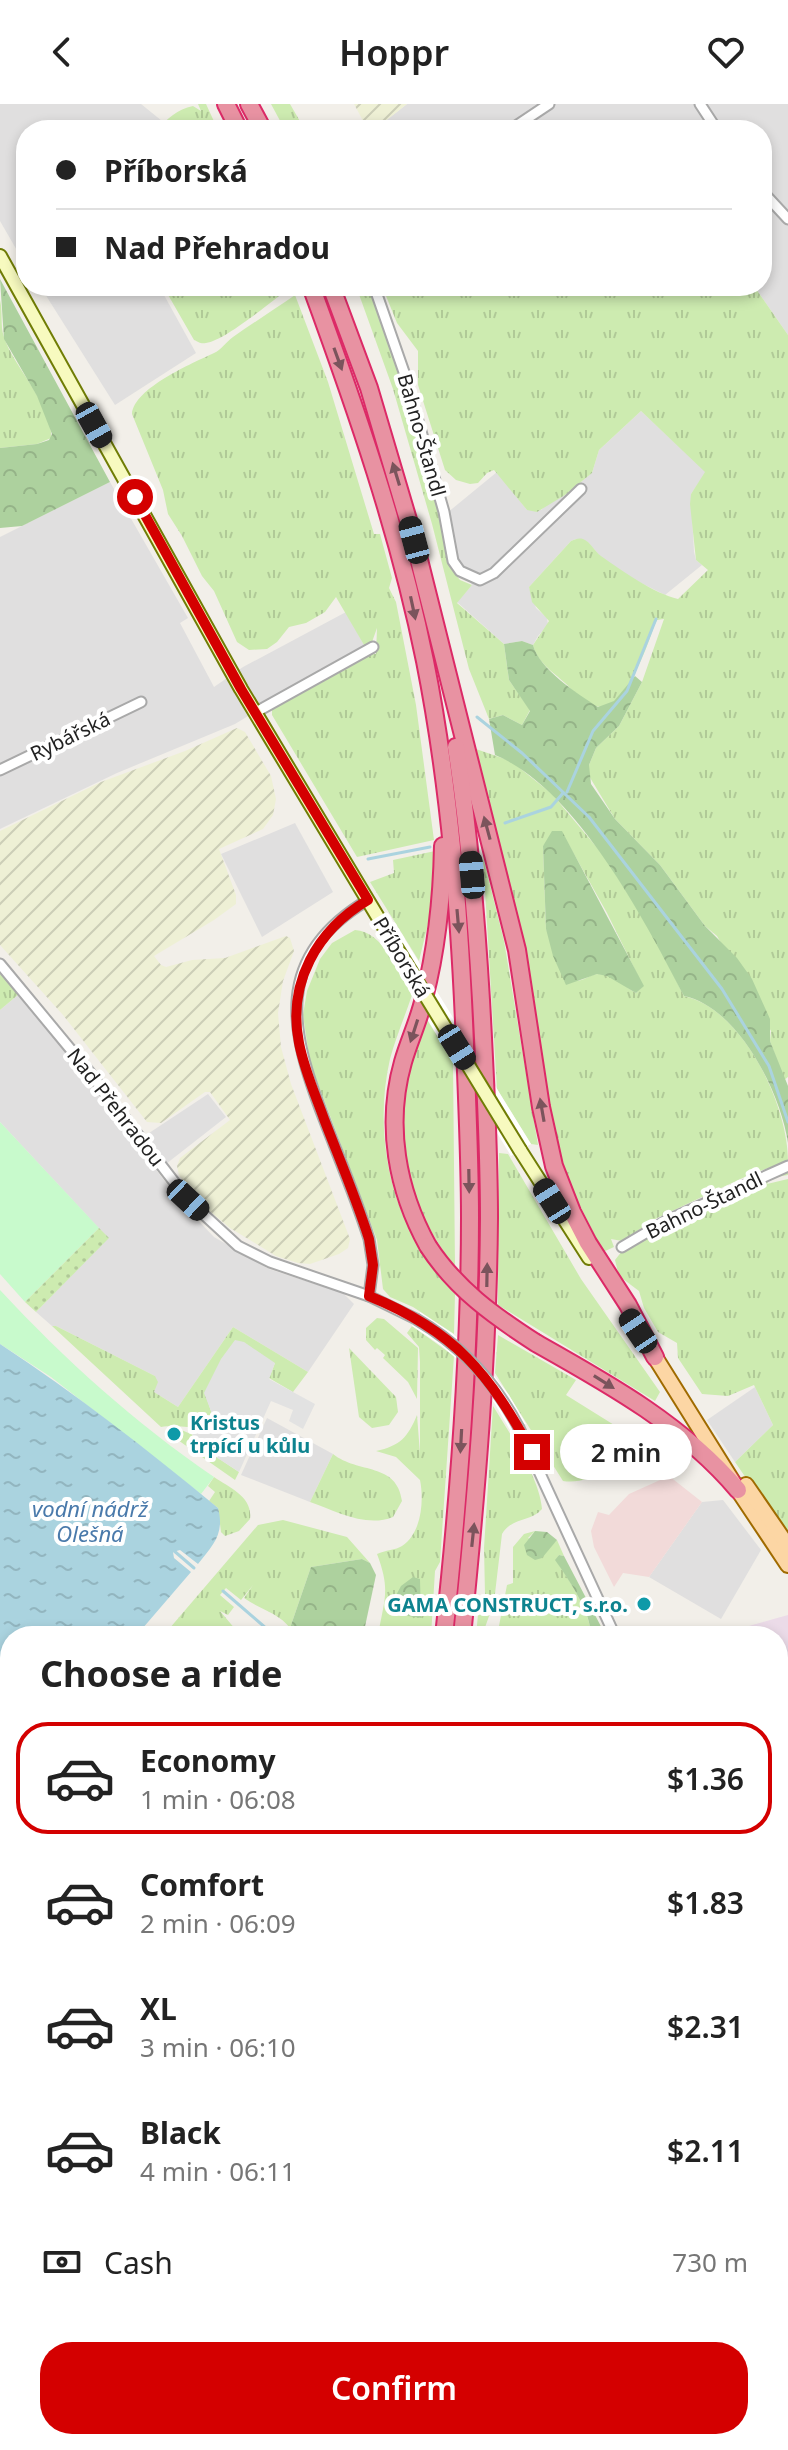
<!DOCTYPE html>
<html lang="en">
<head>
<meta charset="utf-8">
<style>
  :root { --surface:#fff; --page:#f2f2f2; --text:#222; --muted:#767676; --line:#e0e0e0; --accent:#d40000 }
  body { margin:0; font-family:"Noto Sans",sans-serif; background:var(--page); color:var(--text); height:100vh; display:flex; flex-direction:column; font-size:30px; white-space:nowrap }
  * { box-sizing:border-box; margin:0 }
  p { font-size:26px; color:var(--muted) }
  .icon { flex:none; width:44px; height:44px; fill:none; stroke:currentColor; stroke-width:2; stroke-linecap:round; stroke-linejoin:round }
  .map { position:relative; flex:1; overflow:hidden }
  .drawer { position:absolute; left:0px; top:1522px; width:788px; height:824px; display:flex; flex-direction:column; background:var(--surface); border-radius:32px 32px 0 0; box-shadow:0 4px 12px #0003 }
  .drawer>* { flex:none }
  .banner { position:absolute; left:16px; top:16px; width:756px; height:176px; border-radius:32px; box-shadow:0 4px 12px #0003; display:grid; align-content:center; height:176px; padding:0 40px; background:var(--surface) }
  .end { position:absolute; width:36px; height:36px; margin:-18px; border:10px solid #d40000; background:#fff; box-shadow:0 0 0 4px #fff }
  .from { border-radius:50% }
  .bubble { position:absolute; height:56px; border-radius:28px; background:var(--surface); box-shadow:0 4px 12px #0003; font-size:26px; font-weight:600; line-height:56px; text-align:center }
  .car { position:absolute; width:24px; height:48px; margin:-24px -12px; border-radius:10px; box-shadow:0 0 6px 2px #0007; background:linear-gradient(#222 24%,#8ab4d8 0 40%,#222 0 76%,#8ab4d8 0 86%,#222 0) }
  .banner b { display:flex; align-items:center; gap:28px; height:76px; font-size:30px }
  .banner b+b { border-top:2px solid var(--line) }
  .banner i { width:20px; height:20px; background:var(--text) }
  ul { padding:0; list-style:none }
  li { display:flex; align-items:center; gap:24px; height:112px; margin:0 16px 12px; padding:0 24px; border:4px solid transparent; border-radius:32px }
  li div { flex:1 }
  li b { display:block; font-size:30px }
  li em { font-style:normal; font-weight:600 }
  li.selected { border-color:var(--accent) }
  li>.icon { width:72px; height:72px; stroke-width:1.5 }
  h2 { padding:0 40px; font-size:36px; line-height:96px }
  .pay { display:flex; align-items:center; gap:20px; height:88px; padding:0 40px; font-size:30px }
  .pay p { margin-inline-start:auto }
  .cta { display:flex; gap:16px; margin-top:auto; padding:16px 40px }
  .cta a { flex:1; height:92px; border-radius:32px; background:var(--accent); color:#fff; font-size:32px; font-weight:600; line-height:92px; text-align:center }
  header { display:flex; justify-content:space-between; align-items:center; height:104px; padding:0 40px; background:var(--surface); font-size:36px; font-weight:600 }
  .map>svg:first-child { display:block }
</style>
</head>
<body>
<header><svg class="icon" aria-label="back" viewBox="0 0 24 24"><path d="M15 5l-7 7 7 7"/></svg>Hoppr<svg class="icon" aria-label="heart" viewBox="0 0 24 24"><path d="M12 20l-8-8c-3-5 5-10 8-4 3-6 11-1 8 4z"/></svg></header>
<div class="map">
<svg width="788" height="2346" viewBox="0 0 788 2346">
  <defs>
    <pattern id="farmland-furrows" width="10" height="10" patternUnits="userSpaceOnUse" patternTransform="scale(2)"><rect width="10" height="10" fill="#eef0d5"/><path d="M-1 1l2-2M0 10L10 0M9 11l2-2" fill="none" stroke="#ccceb7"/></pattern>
    <pattern id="grass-tufts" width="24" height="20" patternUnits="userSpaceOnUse" patternTransform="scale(2)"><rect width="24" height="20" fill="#cdebb0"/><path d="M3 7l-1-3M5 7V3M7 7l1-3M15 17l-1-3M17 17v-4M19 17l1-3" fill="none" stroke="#b0c997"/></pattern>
    <pattern id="forest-crowns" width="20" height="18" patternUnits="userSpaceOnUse" patternTransform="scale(2)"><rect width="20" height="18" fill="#add19e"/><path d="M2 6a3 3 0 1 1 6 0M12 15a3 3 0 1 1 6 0" fill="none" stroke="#95b388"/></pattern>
    <pattern id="garden-dots" width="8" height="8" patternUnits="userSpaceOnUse" patternTransform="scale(2)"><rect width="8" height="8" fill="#cdebb0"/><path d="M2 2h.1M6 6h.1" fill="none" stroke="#b0c997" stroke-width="1.8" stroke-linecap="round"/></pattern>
    <pattern id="water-ripples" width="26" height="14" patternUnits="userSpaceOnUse" patternTransform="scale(2)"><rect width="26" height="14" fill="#aad3df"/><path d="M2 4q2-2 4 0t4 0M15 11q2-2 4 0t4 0" fill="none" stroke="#92b5bf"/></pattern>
  </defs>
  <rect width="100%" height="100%" fill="#f2efe9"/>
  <g fill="#e0dfdf">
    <polygon points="0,0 141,0 162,17 153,26 26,26 26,162 0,117"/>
    <polygon points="407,0 788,0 788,231 754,182 762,182 762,26 374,26"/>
    <polygon points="40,182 159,182 196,249 115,301"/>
    <polygon points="641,307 706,368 691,390 694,448 696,456 702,461 665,491 627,472 599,451 588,438 576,435 571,437 529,483 536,504 547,514 548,521 538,532 533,541 522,537 504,540 457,498 472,481 460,459 447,409 497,368 527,406 541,406 551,397 565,391 592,369 599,346"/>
    <polygon points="110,378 188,514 180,519 214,583 243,563 346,508 364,541 235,620 117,669 0,725 0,433"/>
    <polygon points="295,719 333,788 262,833 221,750"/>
    <polygon points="19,890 74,955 137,1037 208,990 226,1013 157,1067 184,1102 214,1133 269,1165 343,1189 354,1200 308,1268 233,1223 178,1303 154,1288 155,1272 56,1222 52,1222 36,1208 108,1134 0,1018 0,906"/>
    <polygon points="755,1283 773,1321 735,1358 707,1316"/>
    <polygon points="267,1314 333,1350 310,1398 241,1371"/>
    <polygon points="723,1396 761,1446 721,1515 649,1473 702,1398"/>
    <polygon points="788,2212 788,2346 664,2346 651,2336 778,2336 778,2218"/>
    <polygon points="10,2327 10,2336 63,2336 58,2346 0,2346"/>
  </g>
  <polygon fill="#f2dad9" points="669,1372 702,1398 649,1473 623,1469 614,1483 594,1443 591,1427 598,1408 609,1411 629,1390"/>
  <polygon fill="#ebdbe8" points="788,1511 788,1731 778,1731 778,1532 713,1532"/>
  <g fill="url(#farmland-furrows)">
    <polygon points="354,0 407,0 374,26 368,26"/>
    <polygon points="237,624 245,628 271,672 276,695 273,711 263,725 219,745 236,791 236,800 214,816 154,852 161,861 166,863 192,856 225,854 286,832 290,834 294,847 283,877 278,909 281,943 291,980 350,1135 348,1144 339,1150 310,1160 298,1159 276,1152 230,1124 201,1100 179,1071 177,1062 180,1054 230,1016 210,988 205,988 161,1019 147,1018 63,911 0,841 0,727 101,678 185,647"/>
    <polygon points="10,1854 10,1890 0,1891 0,1867"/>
    <polygon points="10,2115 10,2327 0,2344 0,2125"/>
    <polygon points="63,2336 246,2336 244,2346 58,2346"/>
    <polygon points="370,2336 436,2336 418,2346 373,2346"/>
    <polygon points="627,2336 650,2336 660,2346 609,2346"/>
  </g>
  <g fill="url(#grass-tufts)" fill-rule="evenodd">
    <path d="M198 0H206L218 26H156C168 15 177 5 193 2L201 7Z"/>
    <polygon points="271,0 290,0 305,26 285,26"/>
    <path d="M163 182H291V183C273 196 225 237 206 239 200 240 199 238 194 236Z"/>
    <polygon points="356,182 372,182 407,289 444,424 452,466 460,476 472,481 457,499 504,540 509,576 530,606 522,621 503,611 489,615 469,565 432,420 393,285"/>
    <path d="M382 182H754L788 231V973L784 976 770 937 771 927 717 832 705 822 660 761 615 715 589 672V661L596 644 619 622 642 578 664 515 657 516 654 522C648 541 626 603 601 603 590 603 573 587 565 579 553 568 537 558 533 541L549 517 532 498 529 483 571 437C576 435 578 434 583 435 591 438 595 448 601 452 621 466 655 490 678 495L708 466 696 456 690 400 691 390 705 368 641 307 599 346 592 369 565 391 537 408 527 406 494 366 487 369 478 379 470 380 456 376 445 366 418 281V247L397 219Z"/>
    <path d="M295 191 328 278 374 430H380L392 474 389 484 396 498 416 601 434 736 357 753 272 611V604L370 549 376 550 377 524 372 538 364 541 336 493 325 508 306 519 289 523 277 538 267 545 249 546 237 538 214 487 202 472 182 432 168 410 163 386 132 310C134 284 193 259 214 249 221 246 226 238 233 233 253 219 275 205 295 191Z"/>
    <path d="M0 196C3 208 0 222 4 233 13 262 54 303 51 334L37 340 0 344Z"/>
    <path d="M476 645 511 657 552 690 604 752 649 823 684 892C743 905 788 1001 788 1057L749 1071 655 1115 622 1137 611 1135 614 1143 603 1148 570 1082 557 1044 529 868ZM561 727 607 809 643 882 636 889C624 882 606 866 593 871 585 874 582 877 574 877L546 825 543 742Z"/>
    <polygon points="435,747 435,791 419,857 370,778 394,769 393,756"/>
    <polygon points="483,753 504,837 538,1041 531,1040 497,985"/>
    <path d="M355 826C383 827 399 869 412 891 405 912 396 933 390 955 371 1038 395 1130 455 1190L454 1230 413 1203 390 1193 383 1185 377 1136 310 959 303 911 307 887 320 855 332 839Z"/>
    <polygon points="0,870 19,890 0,906"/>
    <path d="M423 909 453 958 455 1163C410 1106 390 1034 406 961 410 944 418 926 423 909Z"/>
    <polygon points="499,1049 508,1050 581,1175 660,1288 655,1297 498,1201"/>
    <polygon points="788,1065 788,1071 771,1074 767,1080 788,1075 788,1435 735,1358 773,1321 754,1281 728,1292 702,1290 678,1254 677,1239 658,1228 644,1204 639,1187 619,1172 615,1156 622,1147 687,1110"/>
    <polygon points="377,1214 384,1215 418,1244 417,1295 408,1278 383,1254 385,1251 377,1244 375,1246 366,1236 366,1224"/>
    <path d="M52 1222H56L155 1272 158 1278 154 1288 178 1303 233 1223 308 1268 293 1288 269 1274 275 1259 205 1289 211 1307V1320C194 1328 182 1319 161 1323Z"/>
    <path d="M412 1222 454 1252 440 1458 435 1467 431 1532H378C384 1495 391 1487 377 1450 385 1446 396 1446 402 1442 422 1429 424 1396 420 1376L396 1353 376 1347C400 1342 408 1333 417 1311L420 1350V1258L419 1243 407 1229Z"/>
    <path d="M498 1231 576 1276 566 1291 627 1329 635 1346C613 1361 591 1381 563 1377L495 1269Z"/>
    <polygon points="349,1244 396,1293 398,1308 389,1321 372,1324 359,1313"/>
    <path d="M493 1302C509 1328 540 1374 542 1405 531 1418 512 1413 502 1430L494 1498 482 1532H476L479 1499 485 1490 484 1444Z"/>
    <polygon points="177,1324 193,1331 191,1336 239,1368 235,1376 165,1327"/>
    <path d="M333 1350C358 1370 397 1358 402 1397L393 1413C366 1424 336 1407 310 1398Z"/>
    <path d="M214 1373C230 1384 253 1393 250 1415L239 1427 225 1432 221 1428 218 1404 209 1397 215 1388 208 1382Z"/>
    <path d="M283 1416 347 1433 370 1459 362 1455 311 1463 290 1524C279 1509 259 1505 244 1494L253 1481 241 1496 226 1484 220 1491 234 1503 228 1511 220 1507 241 1532H163L258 1421Z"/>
    <path d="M535 1427 528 1434 549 1443 557 1436 564 1452 559 1451 556 1456C567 1473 594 1512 590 1532H497L507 1481 513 1479V1443L524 1430Z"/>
    <polygon points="10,1713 10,1854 0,1867 0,1725"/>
    <polygon points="788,1789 788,1820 778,1823 778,1793"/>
    <polygon points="788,1956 788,1999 778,1996 778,1958"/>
    <polygon points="783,2035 788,2035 788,2071 778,2052 778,2037"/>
    <polygon points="778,2087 782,2087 788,2125 778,2133"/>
    <polygon points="788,2183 788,2212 778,2218 778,2192"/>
    <polygon points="246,2336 278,2336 276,2346 244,2346"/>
    <polygon points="323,2336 370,2336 373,2346 321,2346"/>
    <polygon points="436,2336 480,2336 456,2346 418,2346"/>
    <polygon points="587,2336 617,2336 602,2346 572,2346"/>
  </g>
  <g fill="url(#forest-crowns)">
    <polygon points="0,175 110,378 22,422 0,424 0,344 37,340 49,336 52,330 37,292 4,235"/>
    <path d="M522 537 533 541C539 565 578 590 598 603L614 597 635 572 642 578 619 622 596 644 589 661 591 680 615 715 660 761 705 822 737 854 752 875 770 915V937L788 982V1039C781 989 738 903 684 892 645 817 576 684 495 651L489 615 503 611 522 621 530 607 509 576 504 540Z"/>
    <polygon points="552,727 562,727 644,882 636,889 607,872 597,870 566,881 553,852 546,825 543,742"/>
    <polygon points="535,1427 547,1428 557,1436 542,1454 535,1456 527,1451 524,1441"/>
    <path d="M559 1451 564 1452 606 1532H590C594 1512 567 1473 555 1456Z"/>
    <polygon points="362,1455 370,1459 376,1471 363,1532 299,1532 290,1524 311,1463"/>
    <polygon points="413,1473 420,1475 421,1514 408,1512 393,1497 401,1482"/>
    <polygon points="778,1731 788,1731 788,1789 778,1793"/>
    <polygon points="788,1820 788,1862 778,1872 778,1823"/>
    <polygon points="0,1909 10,1919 10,1956 0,1954"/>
    <polygon points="0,1984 10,1993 10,2037 0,2037"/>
  </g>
  <g fill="#c8facc">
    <polygon points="0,1018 99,1124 25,1198 0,1170"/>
    <path d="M0 1186C65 1256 135 1319 214 1373L201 1390 51 1273 0 1240Z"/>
  </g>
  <polygon fill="url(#garden-dots)" points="99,1124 109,1134 36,1208 25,1198"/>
  <polygon fill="#e2e2e2" points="235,1236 244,1238 275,1259 269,1275 315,1300 303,1325 289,1317 293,1306 271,1297 239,1368 190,1336 196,1325 211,1320 211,1307 204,1289 221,1255"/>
  <path fill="url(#water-ripples)" d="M0 1240C76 1290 148 1346 218 1404 225 1430 213 1441 198 1460L180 1446 173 1448 174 1454 191 1468 136 1532H10V1681L0 1693Z"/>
  <g fill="#fff">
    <polygon points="404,834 531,1040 511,1052 385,846"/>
    <polygon points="420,1208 452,1229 481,1255 509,1291 526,1320 511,1328 495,1300 469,1266 442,1242 412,1222"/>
  </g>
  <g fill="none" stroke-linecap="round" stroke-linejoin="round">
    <g stroke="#aad3df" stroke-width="3">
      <polyline points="477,613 522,649 589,713 722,885 769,962 788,1018"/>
      <polyline points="567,688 593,627 627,587 656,515"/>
      <polyline points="505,719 551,703 563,689"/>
      <polyline points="368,755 430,743"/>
      <polyline points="173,1446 194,1464"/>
      <polyline points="223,1487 275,1532"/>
      <polyline points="778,1762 788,1762"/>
      <polyline points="783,1897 788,1891"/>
      <polyline points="0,2018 10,2003"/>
    </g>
    <g stroke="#a9a9a9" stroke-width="13">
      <g id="minor">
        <polyline points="700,0 717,26"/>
        <polyline points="510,26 549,0"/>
        <polyline points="762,87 788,115"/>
        <polyline points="374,182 405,271 444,408 453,457 460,467 480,476 494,469 581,385"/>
        <polyline points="256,608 373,543"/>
        <polyline points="0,666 141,598"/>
        <path d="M368 796C272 853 290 927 324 1015 339 1054 356 1094 369 1135L373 1161 369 1192"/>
        <polyline points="0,860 91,970 188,1096 238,1142 270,1158 369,1192 416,1215"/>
        <polyline points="622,1143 666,1117 788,1062"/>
        <polyline points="519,1324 615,1532"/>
        <polyline points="0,1966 10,1971"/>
      </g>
    </g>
    <g stroke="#a9a9a9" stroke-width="15">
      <polyline id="tertiary" points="0,2102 10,2092"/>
    </g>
    <g stroke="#707d05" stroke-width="16">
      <g id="secondary">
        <polyline points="0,152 241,585 394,840"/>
        <polyline points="520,1046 589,1154"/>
        <polyline points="778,1951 788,1949"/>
        <polyline points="778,2004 788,2005"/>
      </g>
    </g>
    <g stroke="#a06b00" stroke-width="18">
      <g id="primary">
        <polyline points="655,1253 738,1386 788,1461"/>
        <polyline points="746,1381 788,1442"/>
      </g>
    </g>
    <g stroke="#dc2a67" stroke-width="20">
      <g id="motorway">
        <polyline points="226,0 239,26"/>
        <polyline points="249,0 263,26"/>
        <path d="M311 182C356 305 399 428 425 557 450 683 460 813 465 941 467 998 470 1055 470 1113 470 1252 459 1393 444 1532"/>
        <polyline points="331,182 369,284 414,436 517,846 541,1003 554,1062 572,1108 588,1139 628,1201 655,1253"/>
        <path d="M456 643C469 727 476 812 481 896 485 969 489 1042 489 1114 488 1254 476 1393 462 1532"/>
        <path d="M428 1142C397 1086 385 1021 403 958 409 937 419 916 424 894 437 844 442 793 443 742"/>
        <path d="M536 1239C609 1280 683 1321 738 1386"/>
        <polyline points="778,2150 788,2142"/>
        <polyline points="778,2173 788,2164"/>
        <polyline points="288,2346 290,2336"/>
        <polyline points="308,2346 310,2336"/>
        <polyline points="487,2346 509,2336"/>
        <polyline points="548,2346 564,2336"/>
      </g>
    </g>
    <use href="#minor" stroke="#fff" stroke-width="9"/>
    <use href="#tertiary" stroke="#fff" stroke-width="11"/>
    <use href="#secondary" stroke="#f7fabf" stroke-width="12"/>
    <use href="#primary" stroke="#fcd6a4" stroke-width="14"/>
    <use href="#motorway" stroke="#e892a2" stroke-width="16"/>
    <g stroke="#a9a9a9" stroke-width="13" stroke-linecap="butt">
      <path id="minor-bridge" d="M416 1215C461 1241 495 1278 519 1324"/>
    </g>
    <g stroke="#707d05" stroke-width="16" stroke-linecap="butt">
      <polyline id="secondary-bridge" points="394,840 520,1046"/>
    </g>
    <g stroke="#dc2a67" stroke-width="20" stroke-linecap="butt">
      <path id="motorway-bridge" d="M428 1142C456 1185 494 1212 536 1239"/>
    </g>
    <use href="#minor-bridge" stroke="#fff" stroke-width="9"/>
    <use href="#secondary-bridge" stroke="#f7fabf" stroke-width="12"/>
    <use href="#motorway-bridge" stroke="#e892a2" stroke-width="16"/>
  </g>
  <defs><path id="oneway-solid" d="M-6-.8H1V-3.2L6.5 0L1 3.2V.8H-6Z" transform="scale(2)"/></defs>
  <g fill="#7b545c">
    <use href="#oneway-solid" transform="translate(338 255) rotate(70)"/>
    <use href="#oneway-solid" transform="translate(396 370) rotate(-107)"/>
    <use href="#oneway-solid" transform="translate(413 504) rotate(78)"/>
    <use href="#oneway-solid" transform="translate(487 724) rotate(-105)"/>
    <use href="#oneway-solid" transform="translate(458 817) rotate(85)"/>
    <use href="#oneway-solid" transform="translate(414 927) rotate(108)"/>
    <use href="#oneway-solid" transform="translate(542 1006) rotate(-100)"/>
    <use href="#oneway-solid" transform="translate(469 1077) rotate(89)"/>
    <use href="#oneway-solid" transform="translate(487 1171) rotate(-89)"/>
    <use href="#oneway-solid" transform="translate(604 1278) rotate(32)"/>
    <use href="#oneway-solid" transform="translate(461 1337) rotate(93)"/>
    <use href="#oneway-solid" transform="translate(473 1431) rotate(-84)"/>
  </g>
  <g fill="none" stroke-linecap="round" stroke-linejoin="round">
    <path stroke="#d40000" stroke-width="10" d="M135 393 241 585 368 796C317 826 287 879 299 939 304 965 315 990 324 1015 339 1054 356 1094 369 1135L373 1161 369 1192C455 1227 489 1269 532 1348"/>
  </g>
  <g fill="#0f9aa8" stroke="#fff" stroke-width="3">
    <circle cx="174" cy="1330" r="8"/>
    <circle cx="644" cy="1500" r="8"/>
  </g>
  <g text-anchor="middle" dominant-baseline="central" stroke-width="8" stroke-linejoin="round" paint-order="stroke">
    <g font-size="20" fill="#222" stroke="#fff">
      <text transform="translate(422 331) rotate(74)">Bahno-Štandl</text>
      <text transform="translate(70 632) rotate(-26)">Rybářská</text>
      <text transform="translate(402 853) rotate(59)">Příborská</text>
      <text transform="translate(116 1003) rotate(52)">Nad Přehradou</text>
      <text transform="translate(704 1101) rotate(-26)">Bahno-Štandl</text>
    </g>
    <g font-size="20" font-weight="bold" fill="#0d838f" stroke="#fff" text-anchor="start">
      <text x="190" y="1318">Kristus<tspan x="190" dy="23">trpící u kůlu</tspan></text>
      <text x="628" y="1500" text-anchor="end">GAMA CONSTRUCT, s.r.o.</text>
    </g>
    <g font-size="22" font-style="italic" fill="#4a7aab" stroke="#fff">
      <text x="90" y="1404">vodní nádrž<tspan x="90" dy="25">Olešná</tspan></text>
    </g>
  </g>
</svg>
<i class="end from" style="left:135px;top:393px"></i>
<i class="end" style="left:532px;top:1348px"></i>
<div class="bubble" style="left:560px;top:1320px;width:132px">2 min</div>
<i class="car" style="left:94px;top:321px;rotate:151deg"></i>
<i class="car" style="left:414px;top:436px;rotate:345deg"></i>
<i class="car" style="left:472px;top:771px;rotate:355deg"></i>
<i class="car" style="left:457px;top:943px;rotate:148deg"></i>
<i class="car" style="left:188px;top:1096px;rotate:133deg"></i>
<i class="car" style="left:552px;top:1097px;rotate:328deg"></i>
<i class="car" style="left:638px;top:1227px;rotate:326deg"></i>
<div class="banner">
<b><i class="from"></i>Příborská</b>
<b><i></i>Nad Přehradou</b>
</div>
<section class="drawer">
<h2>Choose a ride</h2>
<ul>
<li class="selected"><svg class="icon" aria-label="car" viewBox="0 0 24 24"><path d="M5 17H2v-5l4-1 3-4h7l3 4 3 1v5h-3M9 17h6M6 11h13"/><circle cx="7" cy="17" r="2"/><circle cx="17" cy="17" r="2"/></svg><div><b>Economy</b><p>1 min · 06:08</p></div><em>$1.36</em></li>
<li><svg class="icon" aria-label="car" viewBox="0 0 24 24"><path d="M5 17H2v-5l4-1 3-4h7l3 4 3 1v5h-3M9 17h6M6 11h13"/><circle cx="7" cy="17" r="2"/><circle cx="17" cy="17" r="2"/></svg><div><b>Comfort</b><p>2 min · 06:09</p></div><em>$1.83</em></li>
<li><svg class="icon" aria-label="car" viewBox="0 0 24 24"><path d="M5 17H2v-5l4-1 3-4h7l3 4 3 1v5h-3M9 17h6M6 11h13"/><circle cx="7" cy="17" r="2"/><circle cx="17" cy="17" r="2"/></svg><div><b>XL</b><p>3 min · 06:10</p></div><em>$2.31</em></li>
<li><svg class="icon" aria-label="car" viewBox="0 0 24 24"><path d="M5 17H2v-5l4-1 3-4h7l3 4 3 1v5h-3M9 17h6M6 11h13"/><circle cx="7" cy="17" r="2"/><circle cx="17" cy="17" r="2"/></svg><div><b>Black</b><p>4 min · 06:11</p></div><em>$2.11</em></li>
</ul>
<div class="pay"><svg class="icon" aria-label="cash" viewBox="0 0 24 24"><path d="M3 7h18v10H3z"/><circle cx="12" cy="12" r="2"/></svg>Cash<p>730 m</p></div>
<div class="cta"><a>Confirm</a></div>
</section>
</div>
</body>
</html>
